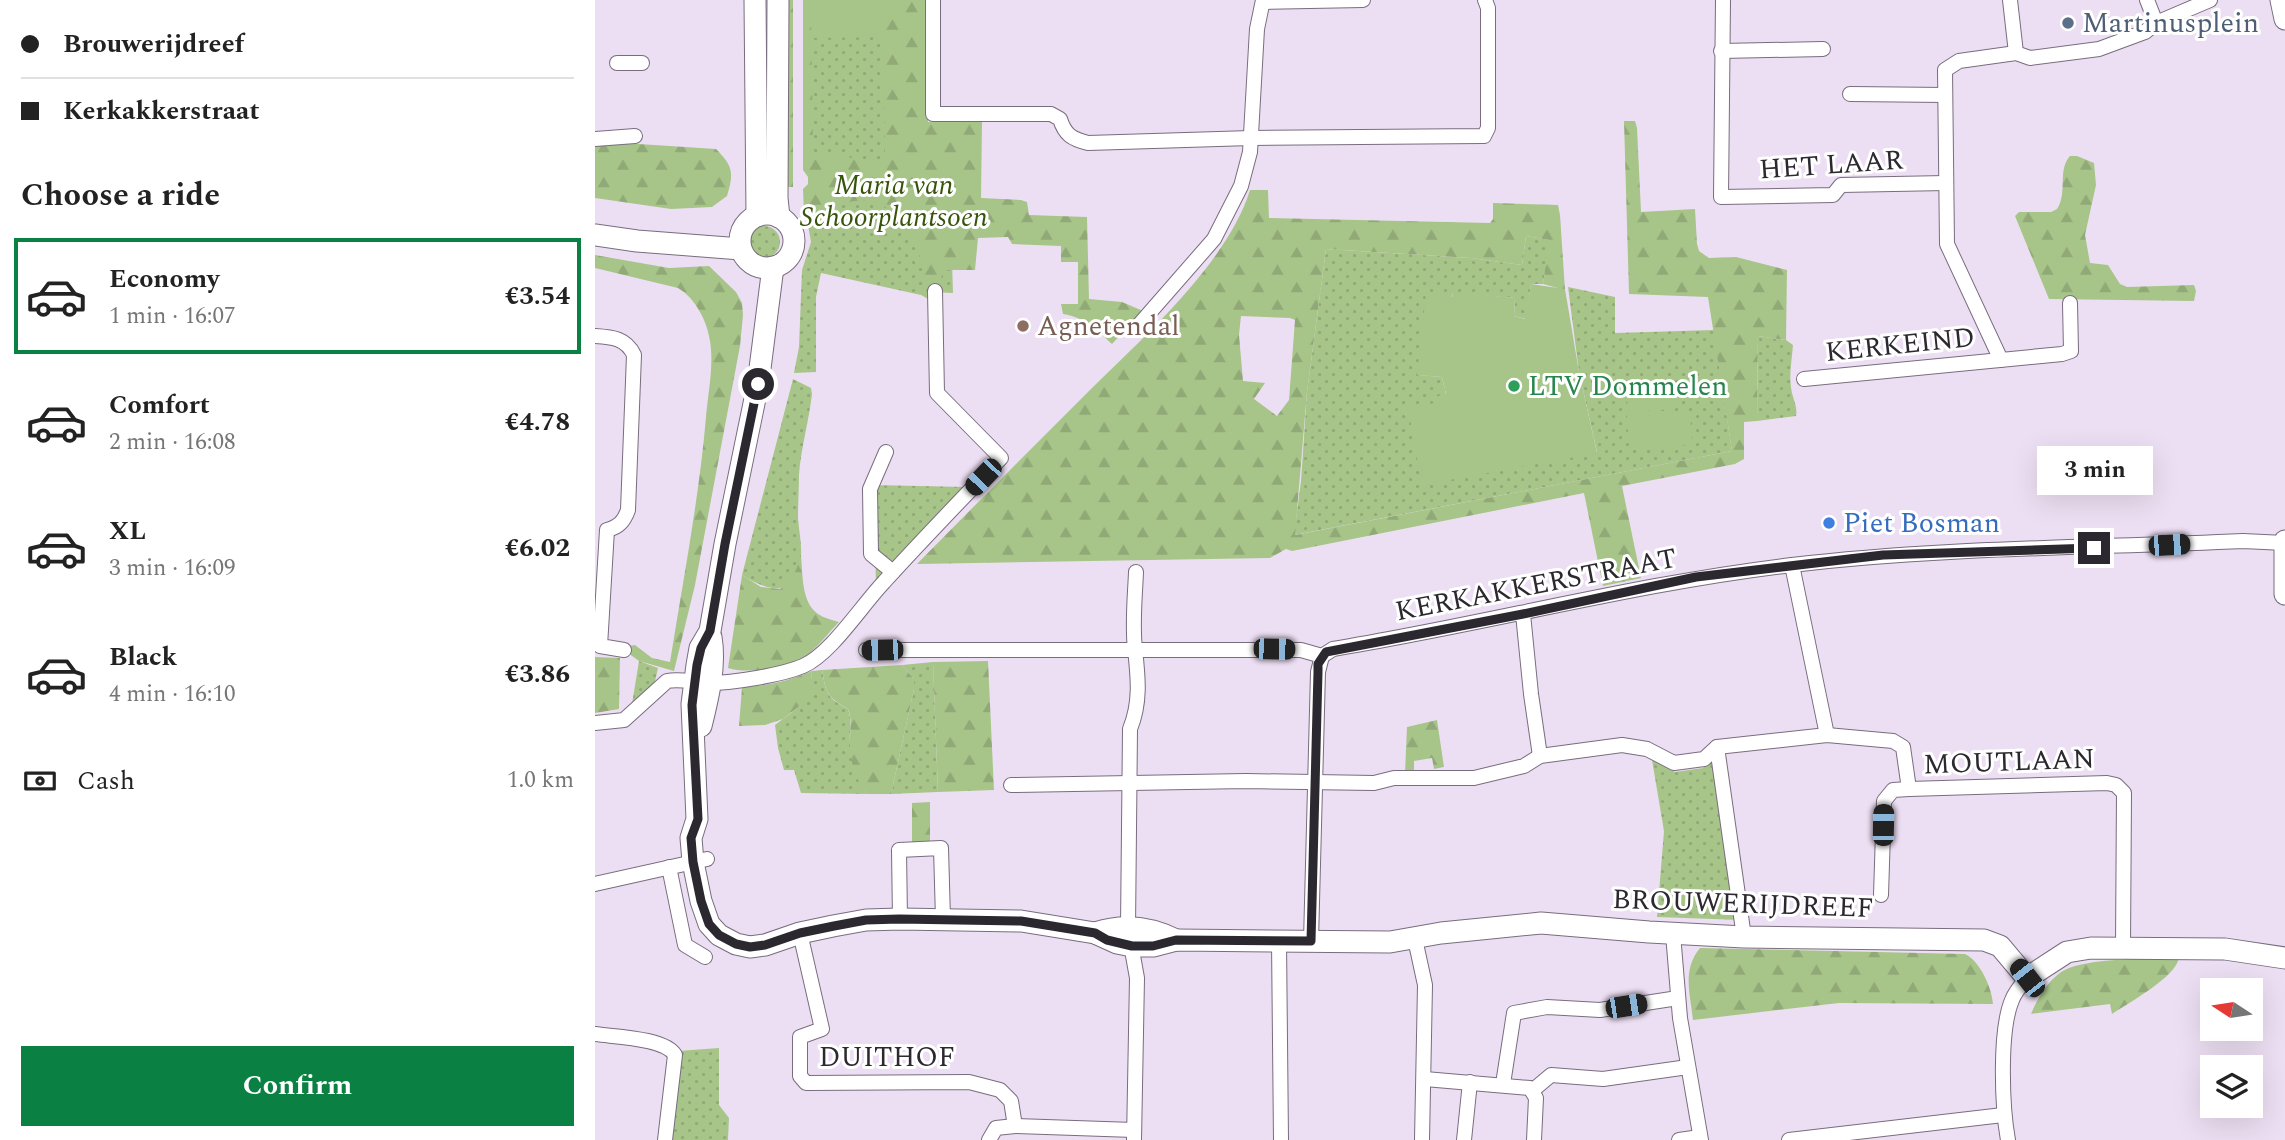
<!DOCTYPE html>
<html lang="en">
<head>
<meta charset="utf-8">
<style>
  :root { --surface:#fff; --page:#f2f2f2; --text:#222; --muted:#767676; --line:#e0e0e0; --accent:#0b8043 }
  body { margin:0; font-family:Spectral,serif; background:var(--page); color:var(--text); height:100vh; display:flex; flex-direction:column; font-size:26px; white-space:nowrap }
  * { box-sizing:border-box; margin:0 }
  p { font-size:23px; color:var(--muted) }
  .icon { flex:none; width:38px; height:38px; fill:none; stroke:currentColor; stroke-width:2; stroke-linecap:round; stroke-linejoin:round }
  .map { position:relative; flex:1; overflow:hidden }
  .side { display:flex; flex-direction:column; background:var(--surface); width:595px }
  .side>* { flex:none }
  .guide { display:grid; align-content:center; height:154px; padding:0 21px; background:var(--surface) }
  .needle { width:46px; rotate:282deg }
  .tools { position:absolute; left:1605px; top:978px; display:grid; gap:14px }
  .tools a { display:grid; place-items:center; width:63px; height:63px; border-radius:0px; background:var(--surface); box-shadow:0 7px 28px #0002; font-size:35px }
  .end { position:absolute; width:32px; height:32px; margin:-16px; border:9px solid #2c282f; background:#fff; box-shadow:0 0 0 4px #fff }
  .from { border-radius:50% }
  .bubble { position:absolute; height:49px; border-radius:0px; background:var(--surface); box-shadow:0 7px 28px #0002; font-size:23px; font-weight:700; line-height:49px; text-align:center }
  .car { position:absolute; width:21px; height:42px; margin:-21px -10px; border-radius:9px; box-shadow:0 0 5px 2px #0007; background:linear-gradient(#222 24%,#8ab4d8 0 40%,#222 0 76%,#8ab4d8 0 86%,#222 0) }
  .guide b { display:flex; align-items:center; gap:24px; height:66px; font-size:26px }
  .guide b+b { border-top:2px solid var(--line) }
  .guide i { width:18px; height:18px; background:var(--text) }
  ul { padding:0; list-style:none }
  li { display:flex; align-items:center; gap:21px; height:116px; margin:0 14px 10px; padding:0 7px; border:4px solid transparent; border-radius:0px }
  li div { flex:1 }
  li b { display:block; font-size:26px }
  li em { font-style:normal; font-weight:700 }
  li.current { border-color:var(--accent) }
  li>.icon { width:63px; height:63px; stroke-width:1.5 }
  h2 { padding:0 21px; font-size:32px; line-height:84px }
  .pay { display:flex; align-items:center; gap:18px; height:77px; padding:0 21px; font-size:26px }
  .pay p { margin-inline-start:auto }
  .cta { display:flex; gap:14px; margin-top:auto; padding:14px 21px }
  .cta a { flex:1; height:80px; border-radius:0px; background:var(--accent); color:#fff; font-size:28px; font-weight:700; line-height:80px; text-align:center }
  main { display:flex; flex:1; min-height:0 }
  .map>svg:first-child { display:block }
</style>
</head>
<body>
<main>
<section class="side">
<div class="guide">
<b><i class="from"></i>Brouwerijdreef</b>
<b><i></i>Kerkakkerstraat</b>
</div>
<h2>Choose a ride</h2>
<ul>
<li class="current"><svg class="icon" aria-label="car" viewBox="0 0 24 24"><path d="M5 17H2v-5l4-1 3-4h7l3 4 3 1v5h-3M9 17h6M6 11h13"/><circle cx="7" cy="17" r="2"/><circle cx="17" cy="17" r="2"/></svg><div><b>Economy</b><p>1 min · 16:07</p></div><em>€3.54</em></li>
<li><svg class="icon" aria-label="car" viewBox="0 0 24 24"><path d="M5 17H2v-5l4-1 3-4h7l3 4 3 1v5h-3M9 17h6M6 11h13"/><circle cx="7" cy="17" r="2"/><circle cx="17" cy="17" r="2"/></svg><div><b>Comfort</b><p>2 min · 16:08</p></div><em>€4.78</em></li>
<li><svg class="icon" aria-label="car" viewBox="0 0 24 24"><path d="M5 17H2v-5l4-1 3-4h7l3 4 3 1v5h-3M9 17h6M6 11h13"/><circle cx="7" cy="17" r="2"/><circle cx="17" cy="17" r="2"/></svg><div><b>XL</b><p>3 min · 16:09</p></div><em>€6.02</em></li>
<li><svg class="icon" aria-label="car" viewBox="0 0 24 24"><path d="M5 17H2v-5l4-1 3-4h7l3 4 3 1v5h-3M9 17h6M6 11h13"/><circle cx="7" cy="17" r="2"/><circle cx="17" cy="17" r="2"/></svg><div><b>Black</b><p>4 min · 16:10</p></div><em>€3.86</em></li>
</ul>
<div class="pay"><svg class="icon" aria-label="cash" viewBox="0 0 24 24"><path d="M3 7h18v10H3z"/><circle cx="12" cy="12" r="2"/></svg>Cash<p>1.0 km</p></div>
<div class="cta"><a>Confirm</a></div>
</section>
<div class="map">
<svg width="1690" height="1140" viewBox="0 0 1690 1140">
  <defs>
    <pattern id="green-dots" width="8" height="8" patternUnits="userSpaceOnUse" patternTransform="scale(1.75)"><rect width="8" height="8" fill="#a7c589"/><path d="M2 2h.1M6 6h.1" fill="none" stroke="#90a977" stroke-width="1.8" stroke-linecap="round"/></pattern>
    <pattern id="forest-firs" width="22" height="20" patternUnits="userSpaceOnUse" patternTransform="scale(1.75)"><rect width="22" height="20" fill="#a7c589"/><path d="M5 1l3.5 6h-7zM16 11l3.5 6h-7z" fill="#90a977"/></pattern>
  </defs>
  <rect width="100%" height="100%" fill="#eddff3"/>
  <g fill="url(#green-dots)">
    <polygon points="209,0 330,0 329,125 377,235 357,261 358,293 334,292 335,300 326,295 226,273 221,297 221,372 199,373 204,347 207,270 216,242 213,225 215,184"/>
    <circle cx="169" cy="242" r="16"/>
    <polygon points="931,236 955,240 948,284 936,284 931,319 919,316 920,298 858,293 823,375 847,377 851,395 840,403 828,484 1002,452 984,372 973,287 1020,297 1020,333 1119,330 1137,451 699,535 706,481 712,392 731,249 876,258 927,265"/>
    <path d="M1163 336 1191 340 1198 345C1197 359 1194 374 1196 387 1197 398 1203 406 1201 416L1162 421Z"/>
    <path d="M198 379 216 388 217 394C214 421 206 447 204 475 204 489 203 504 203 518 204 531 207 545 206 557 200 599 174 592 147 575Z"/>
    <polygon points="278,485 372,487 281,582"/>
    <polygon points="44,661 63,668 59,686 36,710"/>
    <polygon points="338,662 343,792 296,794 319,689 319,679 307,665"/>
    <path d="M227 670C231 693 232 698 253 709 257 720 254 730 255 742 257 759 262 780 272 794L206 793 199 770H189L183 748 180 725C206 705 214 705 217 671Z"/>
    <polygon points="1057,760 1080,772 1108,768 1112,763 1122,761 1145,920 1062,917 1069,831"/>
    <polygon points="124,1048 124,1105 134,1118 133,1140 76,1140 83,1051"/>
  </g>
  <g fill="url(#forest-firs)" fill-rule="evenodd">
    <rect x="186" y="0" width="12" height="187"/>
    <path d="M208 0H216L218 153 290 162 288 0H332L333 122H387L386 198 426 200 432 202 434 215 492 217 494 299 527 302 548 311 517 344C501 329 491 318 468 314L466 304H483V262H466V246L417 244 413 237 383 238 380 270H347L345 300H335C331 280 328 260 319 242 295 190 252 190 213 225L209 216 208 189 213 184V177L208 170Z"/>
    <path d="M1029 121H1040L1042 128 1046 212 1100 209 1102 244 1104 251 1114 258 1141 257 1192 270 1191 340 1163 336 1162 421 1149 422V459L1140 464 1027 486 1046 578 1008 586 989 493 697 551 691 549 675 558 322 564C380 505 438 447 496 389 549 337 633 262 655 190H673L674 218 895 223 898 219V203L963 205 965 215 970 290 948 284 954 240 931 236 927 265 876 258 731 249 712 392 700 535 1137 451 1113 297 1034 294ZM646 316 695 318 700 320 694 400 682 416 659 399 670 383 648 381 644 335Z"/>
    <path d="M28 143 121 149C138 166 139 173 132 196L117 207 76 209 0 198V144Z"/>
    <path d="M1475 156H1482L1499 163 1501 185 1490 235 1495 263 1513 265 1525 284 1532 287 1599 285 1601 291 1599 301 1454 299 1420 216 1424 212H1456L1462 209C1473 193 1462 170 1475 156Z"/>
    <path d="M0 255 74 268 114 266 141 292 147 303 148 315 145 346 100 585 79 671 44 661 29 650 33 646 40 645 57 658 75 662C88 580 104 499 111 417 113 393 119 366 115 341 112 321 101 299 83 288L0 268Z"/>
    <path d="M206 556C208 574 206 602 223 614 229 618 237 620 244 622 234 632 224 646 213 654 194 667 155 675 133 668L147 575 166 587 185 589C198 580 201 571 206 556Z"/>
    <polygon points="0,657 25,658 24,709 0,713"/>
    <polygon points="393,661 399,790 343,792 338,662"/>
    <path d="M307 665 319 679V689L296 794H272C259 777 254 759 255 737 255 727 257 718 253 709 232 697 231 693 227 670Z"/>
    <path d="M217 671 215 692 210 702 188 719 170 725 144 726 147 687C173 686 193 681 217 671Z"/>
    <polygon points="842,720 849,767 839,769 837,758 819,761 819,773 810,773 812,727"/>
    <polygon points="335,802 335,843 317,843 317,803"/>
    <path d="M1105 948 1370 954C1385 961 1397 988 1398 1004L1244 1003 1098 1020C1095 993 1087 970 1105 948Z"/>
    <path d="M1584 958C1580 978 1533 1003 1517 1014L1515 1004 1436 1014C1443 997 1456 975 1474 968 1505 957 1551 960 1584 958Z"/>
  </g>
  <g fill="#a7c589">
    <polygon points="216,0 288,0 288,37 217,38"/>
    <polygon points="936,284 970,289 984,372 1002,453 827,485 813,408 840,403 840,397 851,394 847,377 822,375 831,295 857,297 858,292 920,298 919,316 930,319"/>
    <polygon points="1078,381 1080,409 1033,412 1031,384"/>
    <polygon points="1095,412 1097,445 1034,448 1032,415"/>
  </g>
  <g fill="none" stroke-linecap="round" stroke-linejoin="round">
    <g stroke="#786d7e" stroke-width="16">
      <g id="street">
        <path d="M338 0V114H456L465 119C470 135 477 139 493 143L656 138 889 136 893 128V8L890 0"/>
        <polyline points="1128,0 1126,197 1238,195 1246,185 1351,183"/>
        <polyline points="1415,0 1421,53"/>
        <polyline points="1552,0 1561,23"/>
        <polyline points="668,2 768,0"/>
        <polyline points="1126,51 1228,49"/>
        <polyline points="22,63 47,63"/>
        <polyline points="1255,94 1350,95"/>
        <polyline points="0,139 40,136"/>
        <polyline points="543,326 619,239 646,186 655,152 662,29 668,0"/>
        <path d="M0 336C17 337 31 338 39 355L33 510C29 521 24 527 12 530L5 646 29 650"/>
        <polyline points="1406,360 1352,244 1350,70 1364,61 1421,53 1435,58 1504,49 1550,32 1561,23 1615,0"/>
        <polyline points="1209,379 1467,354 1476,351 1475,303"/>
        <polyline points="291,452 275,489 276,554 298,572"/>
        <polyline points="1197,565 1232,735"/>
        <polyline points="928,614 936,694 945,756"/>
        <path d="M271 650H706L727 656 738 649C891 624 1043 583 1197 565 1346 547 1498 548 1648 541L1690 543"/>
        <path d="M0 723 29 720 72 681C86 678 100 683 114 683 138 683 187 675 208 666 236 654 267 605 289 582 327 540 367 499 406 458L342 393 340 291"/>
        <polyline points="416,785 651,781 779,783 799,778 879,778 929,766 945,756 1027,745 1052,749 1079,763 1109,759 1122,747"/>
        <polyline points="74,867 90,945 110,957"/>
        <polyline points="0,884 112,859"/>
        <polyline points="1286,895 1289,801 1298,790 1314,789"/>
        <polyline points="305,919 304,850 346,848 348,919"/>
        <polyline points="205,933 227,1029 205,1037 205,1076 211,1083 374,1082 405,1090 416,1101 420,1126"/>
        <polyline points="1078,934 1085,1018 1106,1140"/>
        <polyline points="1149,937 1122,747 1232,735 1298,741 1308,747 1314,789 1512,783 1521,785 1529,793 1528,946"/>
        <polyline points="820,939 830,985 827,1140"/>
        <polyline points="684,941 686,1140"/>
        <polyline points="716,941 723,672 727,656"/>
        <path d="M0 1034C20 1037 70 1038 80 1055L70 1140"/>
        <polyline points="830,1079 935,1088 941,1098 939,1140"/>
        <polyline points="908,1084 919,1013 952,1007 1005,1010 1083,998"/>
        <polyline points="937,1091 956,1075 1008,1079 1093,1067"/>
        <polyline points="394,1140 401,1128 420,1126 539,1130"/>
        <path d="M539 1140 542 978 533 928 535 729C546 702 543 677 540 649 537 624 540 597 541 572"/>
        <polyline points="869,1140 875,1082"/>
        <polyline points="1084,1140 1105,1137"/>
        <polyline points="1194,1140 1408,1115"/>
        <path d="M1413 1140C1407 1107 1404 1031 1417 1000 1420 992 1426 985 1432 978"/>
      </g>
    </g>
    <g stroke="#786d7e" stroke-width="23">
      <g id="secondary">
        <polyline points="160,0 162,216"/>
        <polyline points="183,0 182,198 184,217"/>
        <polyline points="1686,0 1690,19"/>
        <circle cx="172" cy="241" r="27"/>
        <polyline points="0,235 42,241 146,249"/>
        <polyline points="178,267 163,384 130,544 115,631 105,648 102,665 97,704 102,819 96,838 98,862 106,901 114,924 124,935 141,944 155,947 170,945 205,933 238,926 271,920 305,919 426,921 500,933 522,943 537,946 558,946 581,940 795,942 846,933 946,923 1054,932 1149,937 1389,940 1405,946 1432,978 1472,952 1496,948 1630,949 1690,958"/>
        <polyline points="1690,541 1690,594"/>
        <path d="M106 726C113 698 121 665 116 637"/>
        <path d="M500 933C528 924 555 927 581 940"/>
      </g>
    </g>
    <use href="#street" stroke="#fff" stroke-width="14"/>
    <use href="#secondary" stroke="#fff" stroke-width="21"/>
  </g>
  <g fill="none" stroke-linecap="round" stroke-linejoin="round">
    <polyline stroke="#2c282f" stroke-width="9" points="163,384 130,544 115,631 106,648 102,665 97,705 103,819 96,838 98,862 106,901 114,924 124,935 141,944 155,947 170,945 205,933 239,926 271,920 304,919 426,921 500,933 512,940 537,946 558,946 581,940 716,941 723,672 723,664 731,652 928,614 1101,577 1288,555 1499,548"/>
  </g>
  <circle fill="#5c6f8a" stroke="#fff" stroke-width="2.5" cx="1473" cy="23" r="7"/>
  <circle fill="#8d6e63" stroke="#fff" stroke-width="2.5" cx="428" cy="326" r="7"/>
  <circle fill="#2e9e5b" stroke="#fff" stroke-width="2.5" cx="919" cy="386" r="7"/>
  <circle fill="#3f7fe0" stroke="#fff" stroke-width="2.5" cx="1234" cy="523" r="7"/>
  <g text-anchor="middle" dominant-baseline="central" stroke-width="6" stroke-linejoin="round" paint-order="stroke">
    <g font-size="28" fill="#4e5e75" stroke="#fff" text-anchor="start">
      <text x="1487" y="23">Martinusplein</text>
    </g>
    <g font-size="28" fill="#2c282f" stroke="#fff">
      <text transform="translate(1236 165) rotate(-4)">HET LAAR</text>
      <text transform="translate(1305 345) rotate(-6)">KERKEIND</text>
      <text transform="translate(941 585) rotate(-11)">KERKAKKERSTRAAT</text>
      <text transform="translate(1414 762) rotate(-2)">MOUTLAAN</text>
      <text transform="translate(1148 904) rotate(2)">BROUWERIJDREEF</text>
      <text x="292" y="1057">DUITHOF</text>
    </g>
    <g font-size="28" font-style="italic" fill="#37540b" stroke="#fff">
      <text x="299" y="185">Maria van<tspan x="299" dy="32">Schoorplantsoen</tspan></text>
    </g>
    <g font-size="28" fill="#785e54" stroke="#fff" text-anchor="start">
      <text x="442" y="326">Agnetendal</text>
    </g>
    <g font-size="28" fill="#27864d" stroke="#fff" text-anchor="start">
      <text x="933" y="386">LTV Dommelen</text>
    </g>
    <g font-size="28" fill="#366cbe" stroke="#fff" text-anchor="start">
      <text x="1248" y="523">Piet Bosman</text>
    </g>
  </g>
</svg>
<div class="tools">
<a><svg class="needle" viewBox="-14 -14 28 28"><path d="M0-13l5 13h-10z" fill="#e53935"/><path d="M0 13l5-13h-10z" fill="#767676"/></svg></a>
<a><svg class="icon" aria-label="layers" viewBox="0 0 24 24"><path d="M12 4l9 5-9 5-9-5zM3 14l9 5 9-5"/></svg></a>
</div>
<i class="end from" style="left:163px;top:384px"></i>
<i class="end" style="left:1499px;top:548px"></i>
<div class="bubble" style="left:1442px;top:446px;width:116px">3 min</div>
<i class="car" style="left:388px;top:477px;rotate:224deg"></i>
<i class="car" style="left:1574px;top:545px;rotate:87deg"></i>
<i class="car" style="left:679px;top:649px;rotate:91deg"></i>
<i class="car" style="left:287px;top:650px;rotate:269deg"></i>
<i class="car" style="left:1288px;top:825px;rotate:1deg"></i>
<i class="car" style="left:1432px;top:978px;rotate:322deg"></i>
<i class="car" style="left:1031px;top:1006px;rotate:81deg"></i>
</div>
</main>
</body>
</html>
